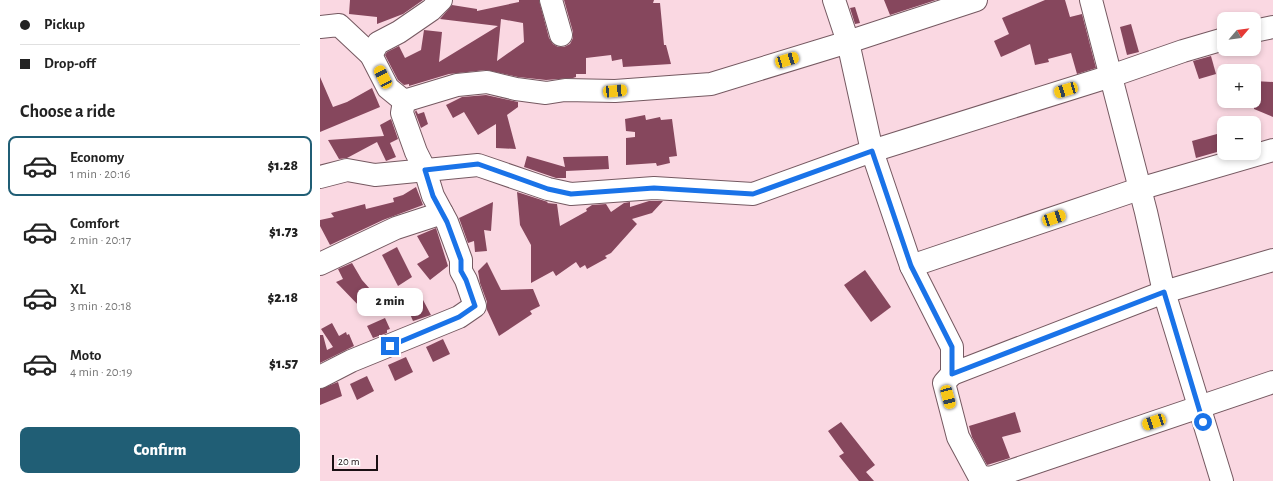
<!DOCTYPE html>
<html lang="en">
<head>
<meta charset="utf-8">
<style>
  :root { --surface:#fff; --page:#f2f2f2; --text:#222; --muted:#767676; --line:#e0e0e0; --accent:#205e75 }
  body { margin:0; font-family:"Alegreya Sans",sans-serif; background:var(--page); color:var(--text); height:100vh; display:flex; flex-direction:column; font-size:15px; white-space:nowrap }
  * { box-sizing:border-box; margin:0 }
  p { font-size:13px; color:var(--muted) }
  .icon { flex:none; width:22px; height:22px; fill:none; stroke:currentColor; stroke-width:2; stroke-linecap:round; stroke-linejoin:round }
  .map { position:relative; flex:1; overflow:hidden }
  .details { display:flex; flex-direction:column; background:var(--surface); width:320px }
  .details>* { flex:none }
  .banner { display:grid; align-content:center; height:88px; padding:0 20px; background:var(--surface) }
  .needle { width:26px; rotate:61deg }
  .controls { position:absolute; left:897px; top:12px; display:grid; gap:8px }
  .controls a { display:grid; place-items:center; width:44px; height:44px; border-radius:8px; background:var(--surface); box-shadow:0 2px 6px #0003; font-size:20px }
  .scale { position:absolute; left:12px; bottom:10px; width:46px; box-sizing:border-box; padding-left:4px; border:2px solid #1a0f13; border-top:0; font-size:11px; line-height:14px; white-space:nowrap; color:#1a0f13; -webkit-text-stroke:3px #fff; paint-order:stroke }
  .end { position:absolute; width:18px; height:18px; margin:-9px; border:5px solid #1a73e8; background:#fff; box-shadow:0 0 0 2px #fff }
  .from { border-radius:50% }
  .bubble { position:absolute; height:28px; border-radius:8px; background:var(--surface); box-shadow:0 2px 6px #0003; font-size:13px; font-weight:800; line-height:28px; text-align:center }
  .car { position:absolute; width:12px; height:24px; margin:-12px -6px; border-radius:5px; box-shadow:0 0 3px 1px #0007; background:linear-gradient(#f5c518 24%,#345 0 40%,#f5c518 0 76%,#345 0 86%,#f5c518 0) }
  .banner b { display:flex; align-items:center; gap:14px; height:38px; font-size:15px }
  .banner b+b { border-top:1px solid var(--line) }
  .banner i { width:10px; height:10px; background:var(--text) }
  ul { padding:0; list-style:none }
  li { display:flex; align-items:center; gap:12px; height:60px; margin:0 8px 6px; padding:0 12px; border:2px solid transparent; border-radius:8px }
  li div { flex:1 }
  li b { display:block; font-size:15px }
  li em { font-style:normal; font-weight:800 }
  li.active { border-color:var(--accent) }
  li>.icon { width:36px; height:36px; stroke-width:1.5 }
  h2 { padding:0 20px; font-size:18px; line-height:48px }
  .action { display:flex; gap:8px; margin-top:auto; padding:8px 20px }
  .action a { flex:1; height:46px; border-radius:8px; background:var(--accent); color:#fff; font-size:16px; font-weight:800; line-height:46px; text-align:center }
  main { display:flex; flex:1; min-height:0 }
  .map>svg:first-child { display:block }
</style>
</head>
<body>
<main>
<section class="details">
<div class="banner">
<b><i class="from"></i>Pickup</b>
<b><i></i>Drop-off</b>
</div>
<h2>Choose a ride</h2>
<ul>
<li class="active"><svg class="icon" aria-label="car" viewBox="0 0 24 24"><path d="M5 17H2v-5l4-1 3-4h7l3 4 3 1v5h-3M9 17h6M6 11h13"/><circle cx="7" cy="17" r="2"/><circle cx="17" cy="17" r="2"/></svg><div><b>Economy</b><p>1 min · 20:16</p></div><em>$1.28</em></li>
<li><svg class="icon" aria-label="car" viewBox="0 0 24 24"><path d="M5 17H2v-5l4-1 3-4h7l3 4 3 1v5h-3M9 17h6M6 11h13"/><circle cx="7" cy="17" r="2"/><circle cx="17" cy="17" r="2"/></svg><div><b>Comfort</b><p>2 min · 20:17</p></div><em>$1.73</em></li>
<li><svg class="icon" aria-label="car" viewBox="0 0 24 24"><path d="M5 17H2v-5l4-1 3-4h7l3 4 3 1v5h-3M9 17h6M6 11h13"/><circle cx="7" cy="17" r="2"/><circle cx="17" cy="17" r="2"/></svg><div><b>XL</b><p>3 min · 20:18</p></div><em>$2.18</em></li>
<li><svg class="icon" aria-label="car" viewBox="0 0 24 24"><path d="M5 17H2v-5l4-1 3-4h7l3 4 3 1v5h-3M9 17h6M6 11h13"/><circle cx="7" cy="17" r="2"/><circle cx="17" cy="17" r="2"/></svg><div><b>Moto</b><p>4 min · 20:19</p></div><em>$1.57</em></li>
</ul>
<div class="action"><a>Confirm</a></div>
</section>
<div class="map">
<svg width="953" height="481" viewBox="0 0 953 481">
  <rect width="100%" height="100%" fill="#fad8e2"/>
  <g fill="#86475d" fill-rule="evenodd">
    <polygon points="30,0 103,0 83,14 57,24 57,17 29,14"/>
    <path d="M199 0H219L229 38 233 44 238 47H244L250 44 253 38V32L244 0H334L333 3H340L344 45H346L351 64 303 67 302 59 292 61 291 55 266 58V74H256V77L253 78 226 80 198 77 166 70 129 74 89 86V84L84 85 78 80 65 55 67 52 79 46 85 58 101 50 104 30 122 32 119 62 178 26 120 19 132 5 157 9V11L199 2ZM181 19 203 23 204 42 177 61Z"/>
    <polygon points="564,0 616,0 570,15"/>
    <polygon points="725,0 745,0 750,17 762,14 776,68 757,74 751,53 728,59 729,62 715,65 710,44 681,57 674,41 689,34 682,18"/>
    <polygon points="535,7 540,23 535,24 530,8"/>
    <polygon points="811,24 819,52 807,55 800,27"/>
    <polygon points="891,56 896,74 879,79 873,61"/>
    <polygon points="0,77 13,107 27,102 52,88 60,107 0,132"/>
    <polygon points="934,81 953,82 953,117 934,109"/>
    <polygon points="166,95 198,102 198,107 187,115 196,149 176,148 176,124 158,135 144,112 133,118 126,105 142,97"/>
    <polygon points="96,110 98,114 104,112 108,124 101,128 95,112"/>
    <polygon points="325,115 326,120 340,117 341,120 352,119 357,156 349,157 350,163 337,166 336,163 306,165 306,138 315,137 315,132 306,131 305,119"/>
    <polygon points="71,119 78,139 70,143 76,157 66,161 57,142 27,158 19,159 8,140 64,136 60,125"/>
    <polygon points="904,132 904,150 876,158 872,141"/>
    <polygon points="207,156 245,167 243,157 288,156 289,169 246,171 246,178 236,178 204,167"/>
    <polygon points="96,187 103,205 63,220 10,245 0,226 0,220 14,217 11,213 45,204 46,209 74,202 73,198 83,195"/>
    <polygon points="197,192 228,202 227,203 237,204 240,226 267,211 266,209 272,205 286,204 291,212 304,203 310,202 310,207 329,201 343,201 332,213 312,219 317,224 291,253 285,256 287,258 267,269 265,265 260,268 256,262 236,276 233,271 211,283 211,245 200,225"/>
    <polygon points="173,202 171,231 164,230 167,251 155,252 154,241 148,243 139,218"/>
    <polygon points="116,228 128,266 110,280 97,264 109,257 97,236"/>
    <polygon points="77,247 92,277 78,286 62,255"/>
    <polygon points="167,262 181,290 213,289 220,306 210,311 212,314 179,336 167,310 167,302 160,283 158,271"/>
    <polygon points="32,263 42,280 58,298 42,309 16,282 23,279 18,269"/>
    <polygon points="545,270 571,307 551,322 524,285"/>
    <polygon points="103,300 111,315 93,321 87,307"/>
    <polygon points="65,318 70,329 67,330 67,333 53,338 47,326"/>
    <polygon points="12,323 19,336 26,332 27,335 29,334 34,346 0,363 0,335 3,335 7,350 13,347 1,329"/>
    <polygon points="123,339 130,354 113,362 106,347"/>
    <polygon points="86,357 93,372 75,381 68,365"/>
    <polygon points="47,376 54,391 37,400 30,384"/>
    <polygon points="18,382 22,396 0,405 0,389"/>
    <polygon points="695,412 701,432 682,437 690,458 667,465 652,437 649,426"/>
    <polygon points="521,422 555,465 546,472 554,481 539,481 519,456 524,453 508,431"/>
  </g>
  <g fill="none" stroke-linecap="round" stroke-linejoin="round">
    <g stroke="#755961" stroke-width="24">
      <g id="minor">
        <polyline points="231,0 241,35"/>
        <polyline points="656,0 528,42 552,151 791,76 863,51 904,39"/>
        <polyline points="771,0 826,212 844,292 902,481"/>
        <polyline points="0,27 19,25 51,55 68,88 84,101 137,85 167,82 196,89 226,93 245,90 295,91 391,84 528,42 514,0"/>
        <polyline points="934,31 953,27"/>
        <polyline points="51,55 58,43 79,32 111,10 121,0"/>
        <polyline points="0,177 27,170 55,175 158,165 228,189 251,194 334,188 433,194 552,151 591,266 819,189 953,150"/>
        <polyline points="0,264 76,228 122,213"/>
        <polyline points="591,266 632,347 632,374 624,383 638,437 659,476 670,478 670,481"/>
        <polyline points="632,374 844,292 953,260"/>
        <polyline points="0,377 31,361 139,317 155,306 146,280 141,271 141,260 127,222 113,196 105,170 96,152 82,113 84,101"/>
        <polyline points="670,478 953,382"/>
      </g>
    </g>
    <use href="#minor" stroke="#fff" stroke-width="22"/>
  </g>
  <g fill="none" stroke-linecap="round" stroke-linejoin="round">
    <polyline stroke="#1a73e8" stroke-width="5" points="70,346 139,317 155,306 146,280 141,271 141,260 127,222 113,196 105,170 158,164 228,189 251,194 334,188 433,194 552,151 591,266 632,347 632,374 844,292 883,422"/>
  </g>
</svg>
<div class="controls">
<a><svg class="needle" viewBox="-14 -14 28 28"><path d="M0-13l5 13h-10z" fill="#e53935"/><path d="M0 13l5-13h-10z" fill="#767676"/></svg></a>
<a>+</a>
<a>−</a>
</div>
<div class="scale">20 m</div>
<i class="end from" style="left:883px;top:422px"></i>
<i class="end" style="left:70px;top:346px"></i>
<div class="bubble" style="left:37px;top:288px;width:66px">2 min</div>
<i class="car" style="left:467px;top:60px;rotate:73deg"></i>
<i class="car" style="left:63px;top:77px;rotate:333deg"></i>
<i class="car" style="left:746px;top:90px;rotate:253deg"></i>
<i class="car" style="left:295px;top:91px;rotate:85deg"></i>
<i class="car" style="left:734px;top:218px;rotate:71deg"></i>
<i class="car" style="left:628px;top:397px;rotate:165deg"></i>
<i class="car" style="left:834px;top:422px;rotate:251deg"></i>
</div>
</main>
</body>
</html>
